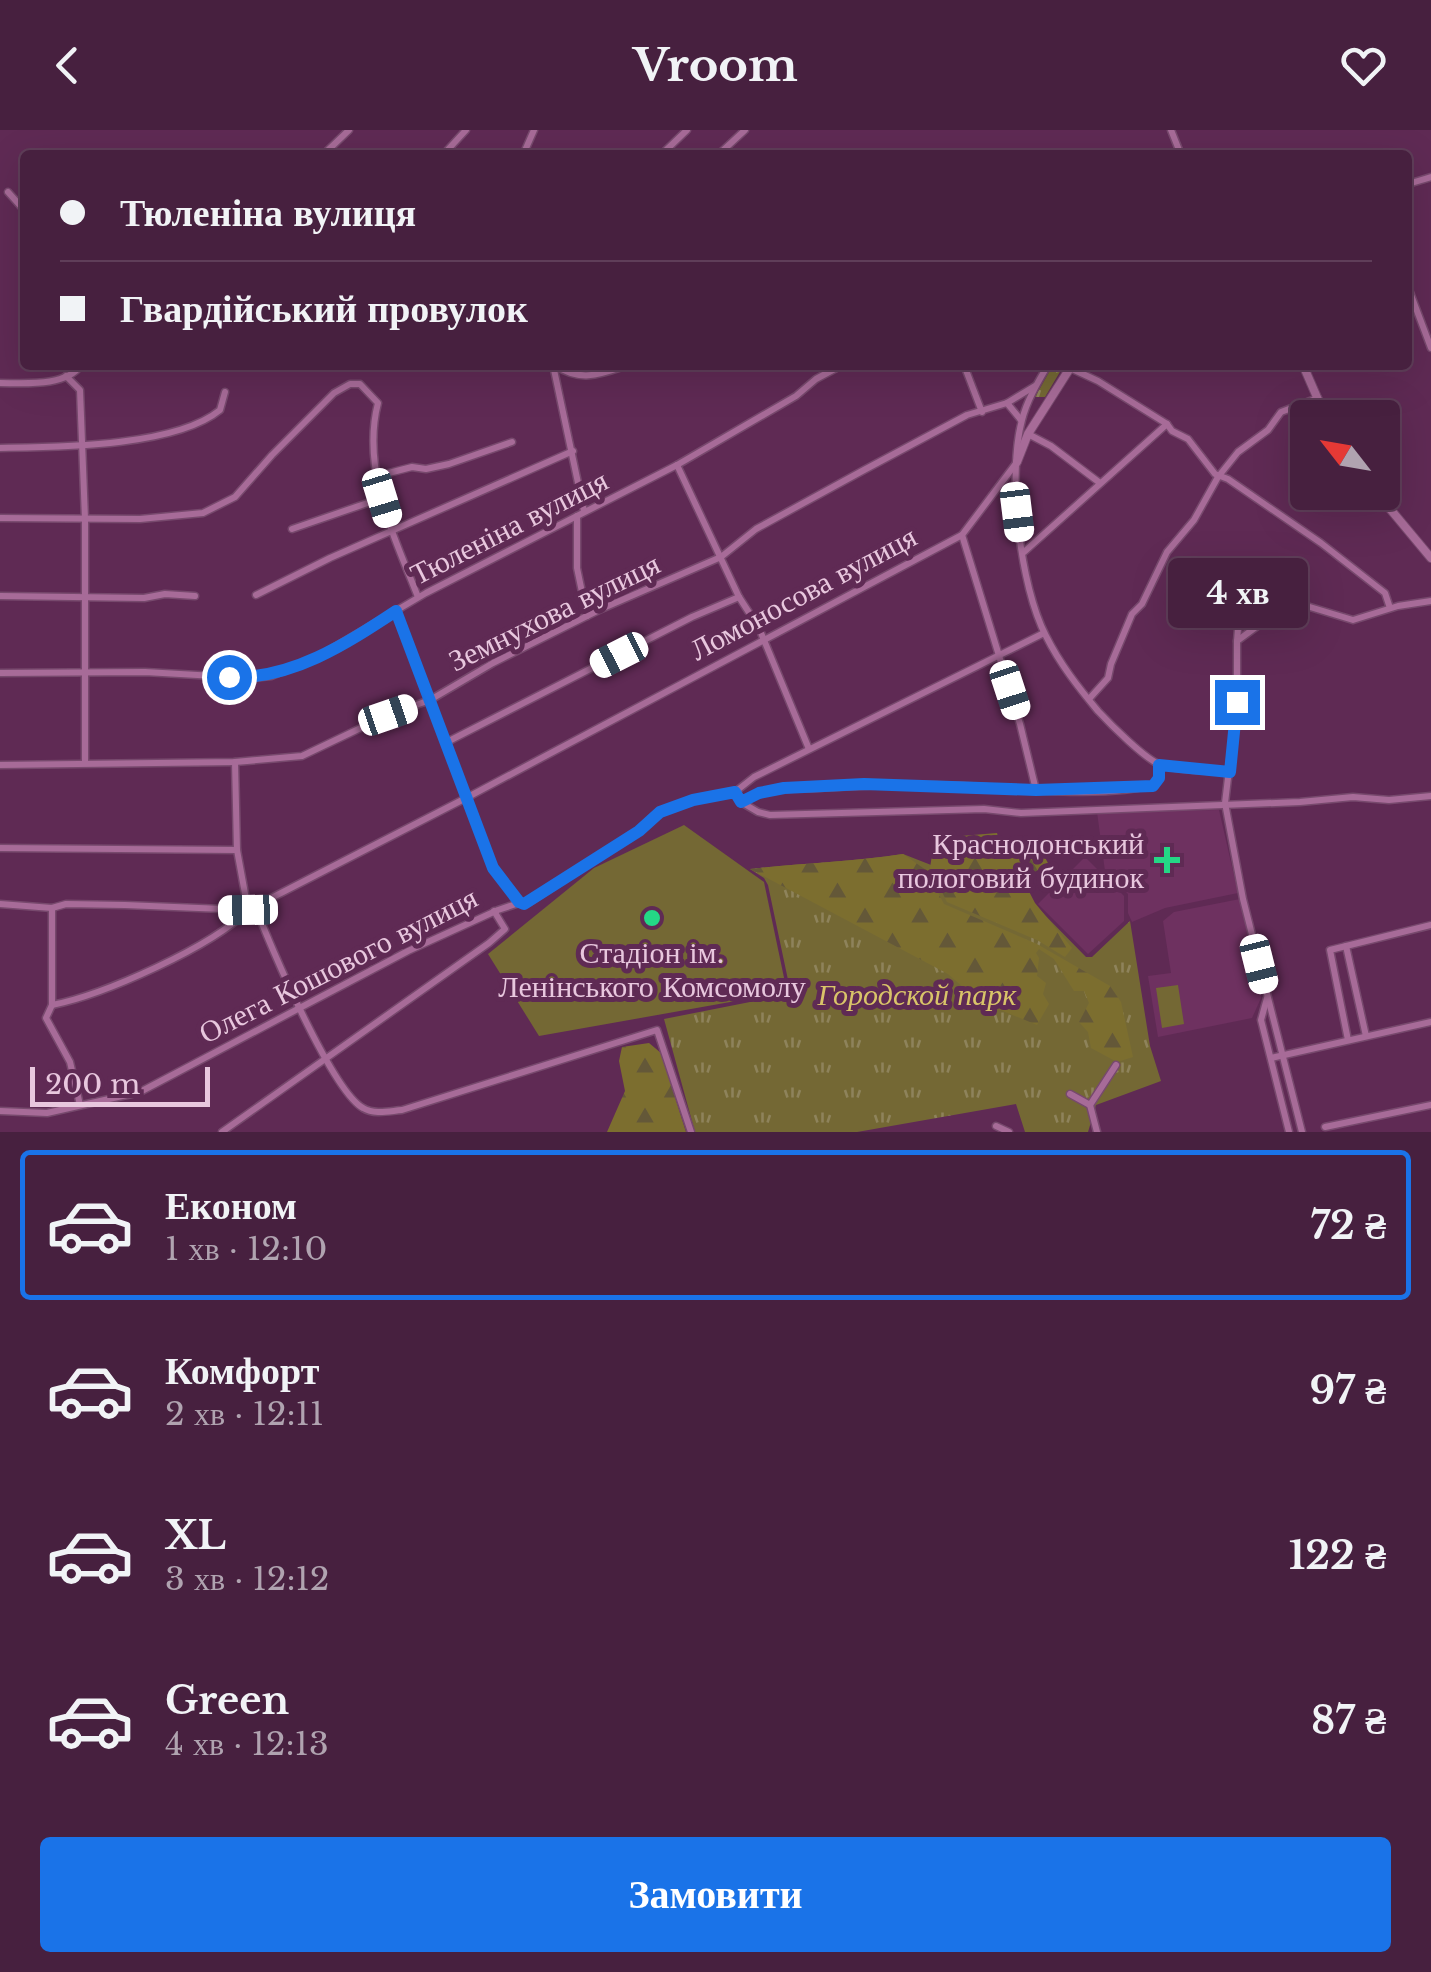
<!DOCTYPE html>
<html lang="uk">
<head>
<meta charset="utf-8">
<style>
  :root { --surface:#47203f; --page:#4e2846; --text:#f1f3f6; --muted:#b0a3b0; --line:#5f3e59; --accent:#1a73e8 }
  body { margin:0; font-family:"Libre Baskerville",serif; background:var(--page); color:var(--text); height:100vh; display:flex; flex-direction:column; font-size:38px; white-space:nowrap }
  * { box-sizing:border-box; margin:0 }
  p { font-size:32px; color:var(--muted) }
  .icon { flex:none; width:55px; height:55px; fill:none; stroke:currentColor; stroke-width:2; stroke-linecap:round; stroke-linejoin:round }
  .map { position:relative; height:1002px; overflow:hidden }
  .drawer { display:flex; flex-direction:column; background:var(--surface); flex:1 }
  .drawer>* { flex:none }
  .banner { position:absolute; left:20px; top:20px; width:1392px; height:220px; border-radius:10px; box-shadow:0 10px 40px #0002,0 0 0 2px var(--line); display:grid; align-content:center; height:220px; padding:0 40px; background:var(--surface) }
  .needle { width:65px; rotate:301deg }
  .controls { position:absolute; left:1290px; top:270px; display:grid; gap:20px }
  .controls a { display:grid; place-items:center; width:110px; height:110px; border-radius:10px; background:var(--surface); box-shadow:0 10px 40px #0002,0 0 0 2px var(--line); font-size:50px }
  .scale { position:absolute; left:30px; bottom:25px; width:180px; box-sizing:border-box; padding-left:10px; border:5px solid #e8c7de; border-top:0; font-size:28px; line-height:35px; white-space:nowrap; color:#e8c7de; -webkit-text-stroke:8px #5f2a54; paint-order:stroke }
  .end { position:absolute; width:45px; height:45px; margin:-22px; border:12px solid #1a73e8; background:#fff; box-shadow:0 0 0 5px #fff }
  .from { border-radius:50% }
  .bubble { position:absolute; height:70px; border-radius:10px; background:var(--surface); box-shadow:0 10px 40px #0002,0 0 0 2px var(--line); font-size:32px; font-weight:700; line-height:70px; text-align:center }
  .car { position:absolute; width:30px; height:60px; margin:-30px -15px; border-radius:12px; box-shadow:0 0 8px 2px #0007; background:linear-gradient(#fff 24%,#345 0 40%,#fff 0 76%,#345 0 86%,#fff 0) }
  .banner b { display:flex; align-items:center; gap:35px; height:95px; font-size:38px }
  .banner b+b { border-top:2px solid var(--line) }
  .banner i { width:25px; height:25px; background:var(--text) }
  ul { padding:18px 0 0; list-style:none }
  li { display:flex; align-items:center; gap:30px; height:150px; margin:0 20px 15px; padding:0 20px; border:5px solid transparent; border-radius:10px }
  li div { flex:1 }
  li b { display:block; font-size:38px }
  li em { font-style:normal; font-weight:700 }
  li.current { border-color:var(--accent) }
  li>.icon { width:90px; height:90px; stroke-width:1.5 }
  .cta { display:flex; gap:20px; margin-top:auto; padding:20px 40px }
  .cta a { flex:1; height:115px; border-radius:10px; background:var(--accent); color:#fff; font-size:40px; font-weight:700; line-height:115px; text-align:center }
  header { display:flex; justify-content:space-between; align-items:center; height:130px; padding:0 40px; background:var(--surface); font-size:45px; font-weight:700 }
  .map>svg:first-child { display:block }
</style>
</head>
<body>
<header><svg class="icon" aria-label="back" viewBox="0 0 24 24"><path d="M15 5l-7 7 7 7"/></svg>Vroom<svg class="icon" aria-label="heart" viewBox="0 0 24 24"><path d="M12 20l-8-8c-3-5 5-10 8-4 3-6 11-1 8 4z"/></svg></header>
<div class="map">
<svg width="1431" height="1002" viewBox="0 0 1431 1002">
  <defs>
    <pattern id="grass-tufts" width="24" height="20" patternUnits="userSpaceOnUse" patternTransform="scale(2.5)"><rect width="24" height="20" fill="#746834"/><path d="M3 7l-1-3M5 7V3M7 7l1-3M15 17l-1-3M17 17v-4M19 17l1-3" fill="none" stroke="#8e835b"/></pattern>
    <pattern id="forest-firs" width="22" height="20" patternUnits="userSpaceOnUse" patternTransform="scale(2.5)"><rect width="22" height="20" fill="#7c6e2f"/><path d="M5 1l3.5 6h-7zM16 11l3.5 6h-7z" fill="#645838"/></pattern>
  </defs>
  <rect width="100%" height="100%" fill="#5f2a54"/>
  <g fill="#6e3160">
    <polygon points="1219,680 1238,763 1165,778 1132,792 1128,783 1128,764 1105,741 1097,682"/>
    <polygon points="1085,727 1124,766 1124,791 1088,824 1038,774"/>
    <polygon points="1240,769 1261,868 1252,888 1158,907 1148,846 1171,843 1163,791 1174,782"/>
  </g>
  <g fill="url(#grass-tufts)">
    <polygon points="1053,235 1064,235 1045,267 1035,267"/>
    <path d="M903 724 1036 776 1086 827H1092L1130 791 1150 916 1161 951 1096 975 1088 1002H1025L1016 974 857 1002H695L664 889 791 864 768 755 764 748 750 739C801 733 852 732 903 724Z"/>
  </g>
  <g fill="url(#forest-firs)">
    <polygon points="997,703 1002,723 1041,720 1049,735 1022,748 1035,773 1072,818 1065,827 1037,810 947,772 930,738 932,725 958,721 961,706"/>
    <path d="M903 724 926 740 944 774 1037 814 1110 856 1121 872 1133 927 1117 932 1091 918 1088 902 1079 892 1089 873 1084 861H1074L1054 829 1039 819 1036 823 1039 828 1037 846 1046 853 1043 864 1049 874 1037 895 979 871 948 844 750 739C801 733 852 732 903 724Z"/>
    <polygon points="649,913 661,923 686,1002 607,1002 625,961 619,931 622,917"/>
  </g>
  <g fill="#746834">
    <polygon points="684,695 764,752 787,862 539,906 488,824 594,738"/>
    <polygon points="1178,855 1184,894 1162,898 1156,858"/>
  </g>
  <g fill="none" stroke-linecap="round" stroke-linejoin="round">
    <g stroke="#77496d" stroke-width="9">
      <g id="minor">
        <polyline points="1171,0 1181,25"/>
        <polyline points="872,23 873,25"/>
        <polyline points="323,25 349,0"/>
        <polyline points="443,25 466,0"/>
        <polyline points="523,25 534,0"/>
        <polyline points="661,25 687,0"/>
        <polyline points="718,25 745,0"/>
        <polyline points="1408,54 1431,47"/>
        <polyline points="8,62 25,81"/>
        <polyline points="1408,157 1431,218"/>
        <polyline points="553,235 584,381"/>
        <path d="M555 235C581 253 601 244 628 235"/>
        <polyline points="964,235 982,282"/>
        <path d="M1048 235C1038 252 1027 270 1022 290 1007 345 1020 456 1046 506 1060 534 1078 557 1098 581 1110 594 1146 630 1161 635 1181 641 1208 640 1229 642"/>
        <polyline points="1070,238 1098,251 1167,294 1172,301 1188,309 1215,344 1228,349 1321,413 1385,463 1390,478"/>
        <polyline points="66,246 80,260 85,389 85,632"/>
        <path d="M0 253C24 253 66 257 81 235"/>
        <polyline points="1007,273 1021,290"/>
        <polyline points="1028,304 1051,316 1100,353"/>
        <path d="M0 318C57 317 175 317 220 280L225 262"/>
        <polyline points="677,335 739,467 759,498 809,619"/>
        <polyline points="377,346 412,337 426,339 449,334 512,312"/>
        <polyline points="577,386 577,438 587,486"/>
        <path d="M0 388 140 389 203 383 235 367 272 325 334 263 350 254H360L378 273C361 339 394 406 418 467"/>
        <polyline points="292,399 382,368"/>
        <polyline points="962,405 1020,594 1036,660"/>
        <polyline points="1024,422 1167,294"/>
        <polyline points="256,465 330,428 573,321"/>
        <polyline points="0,466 144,468 165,464 195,466"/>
        <polyline points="396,481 493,737 519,773"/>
        <polyline points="1237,511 1242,449"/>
        <polyline points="0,543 145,542 250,548 271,546 316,528 426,463 677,335 796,266 816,249 842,235"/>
        <polyline points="1089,569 1108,548 1111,534 1132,484 1142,474 1167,422 1194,390 1218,347 1238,322 1268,300 1281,282 1318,268"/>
        <polyline points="447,612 692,487 739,467"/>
        <polyline points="0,635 235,632 302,626 388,585 430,570 493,533 601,479 721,427 756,399 864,340 967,285 1007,273 1035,256"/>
        <polyline points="741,672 758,682 770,685 984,679 1021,683 1300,672 1353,667 1389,670 1431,666"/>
        <path d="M741 672C765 657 789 659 816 658 865 655 913 654 963 656 1015 658 1107 669 1155 654L1160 644 1159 635"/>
        <polyline points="741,672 735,662 754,647 1044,503"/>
        <polyline points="0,718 237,720"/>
        <polyline points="0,774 52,778 66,774 125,775 248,780 237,720 235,632"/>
        <polyline points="52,778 52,875 46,888 70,932 80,975"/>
        <path d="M256 778C270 816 332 961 363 978 375 985 389 981 402 980L657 900 691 1002"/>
        <polyline points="1346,816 1366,906"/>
        <polyline points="1267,868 1261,890 1289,1002"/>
        <path d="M52 875C103 865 212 817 248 780L468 667 962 405 1017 332"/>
        <polyline points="1348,910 1330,820 1431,795"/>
        <polyline points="1271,928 1431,892"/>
        <polyline points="1070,964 1090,975 1116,935"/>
        <polyline points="1090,975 1097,1002"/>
        <polyline points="0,981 47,983 140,962 408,821 498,780 519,773 528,773 639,701 660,682 693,670 735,662"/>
        <polyline points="996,996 1009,1002"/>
        <polyline points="1325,997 1431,975"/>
        <polyline points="222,1002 489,813 505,799 494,781"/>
        <polyline points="1302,1002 1243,769 1225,673 1237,573 1237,511 1278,481 1290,476 1300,474 1353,490 1398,476 1431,471"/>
      </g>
    </g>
    <g stroke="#77496d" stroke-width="10">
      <g id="tertiary">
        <polyline points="1303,235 1326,288"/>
        <polyline points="1017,332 1028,304 1072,235"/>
        <polyline points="1376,362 1431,428"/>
      </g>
    </g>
    <use href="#minor" stroke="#a76b98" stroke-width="6"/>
    <use href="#tertiary" stroke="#a76b98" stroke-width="8"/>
  </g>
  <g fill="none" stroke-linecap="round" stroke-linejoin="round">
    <path stroke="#1a73e8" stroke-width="12" d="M229 547C291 550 346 514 396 481L493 738 519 772 524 774 639 701 660 682 693 670 735 662 741 672 759 663 784 658 864 654 1036 660 1153 656 1159 648V635L1230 642 1237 572"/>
  </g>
  <g fill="#24d886" stroke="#5f2a54" stroke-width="4">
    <path d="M1162 715h10v10h10v10h-10v10h-10v-10h-10v-10h10z"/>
    <circle cx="652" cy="788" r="10"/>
  </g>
  <g text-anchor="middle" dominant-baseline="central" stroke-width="10" stroke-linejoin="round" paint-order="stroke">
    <g font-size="30" fill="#e8c7de" stroke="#5f2a54">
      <text transform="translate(509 397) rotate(-27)">Тюленіна вулиця</text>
      <text transform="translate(803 463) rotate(-28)">Ломоносова вулиця</text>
      <text transform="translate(554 482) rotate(-26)">Земнухова вулиця</text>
      <text transform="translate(338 835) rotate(-27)">Олега Кошового вулиця</text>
    </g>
    <g font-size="30" fill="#e8c7de" stroke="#5f2a54" text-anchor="end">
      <text x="1144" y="713">Краснодонський<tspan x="1144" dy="34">пологовий будинок</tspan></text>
      <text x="652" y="822" text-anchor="middle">Стадіон ім.<tspan x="652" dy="34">Ленінського Комсомолу</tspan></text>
    </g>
    <g font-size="30" font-style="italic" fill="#d9c469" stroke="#5f2a54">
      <text x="917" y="864">Городской парк</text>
    </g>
  </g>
</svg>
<div class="controls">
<a><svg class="needle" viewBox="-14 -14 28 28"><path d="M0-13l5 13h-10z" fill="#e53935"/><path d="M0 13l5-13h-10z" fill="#b0a3b0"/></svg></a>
</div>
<div class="scale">200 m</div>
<i class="end from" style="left:229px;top:547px"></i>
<i class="end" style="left:1237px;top:572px"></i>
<div class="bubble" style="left:1168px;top:428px;width:140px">4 хв</div>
<i class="car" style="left:382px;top:368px;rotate:163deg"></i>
<i class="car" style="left:1017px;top:382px;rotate:173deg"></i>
<i class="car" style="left:619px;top:525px;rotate:243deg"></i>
<i class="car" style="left:1010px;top:560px;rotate:162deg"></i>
<i class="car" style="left:388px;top:585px;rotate:71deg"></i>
<i class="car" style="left:248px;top:780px;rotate:269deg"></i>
<i class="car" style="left:1259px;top:834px;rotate:166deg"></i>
<div class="banner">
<b><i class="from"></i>Тюленіна вулиця</b>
<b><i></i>Гвардійський провулок</b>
</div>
</div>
<section class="drawer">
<ul>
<li class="current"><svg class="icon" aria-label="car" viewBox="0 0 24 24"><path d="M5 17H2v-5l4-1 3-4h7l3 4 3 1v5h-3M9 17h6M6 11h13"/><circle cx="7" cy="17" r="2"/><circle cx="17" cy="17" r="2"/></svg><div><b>Економ</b><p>1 хв · 12:10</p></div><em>72 ₴</em></li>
<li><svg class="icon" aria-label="car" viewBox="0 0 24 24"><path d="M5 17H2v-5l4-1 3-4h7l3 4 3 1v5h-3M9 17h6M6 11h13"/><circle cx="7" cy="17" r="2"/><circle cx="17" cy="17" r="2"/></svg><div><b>Комфорт</b><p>2 хв · 12:11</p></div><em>97 ₴</em></li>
<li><svg class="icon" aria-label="car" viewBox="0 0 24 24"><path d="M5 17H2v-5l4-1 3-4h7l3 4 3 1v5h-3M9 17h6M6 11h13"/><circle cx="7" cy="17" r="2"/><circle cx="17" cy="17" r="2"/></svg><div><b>XL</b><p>3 хв · 12:12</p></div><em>122 ₴</em></li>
<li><svg class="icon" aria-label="car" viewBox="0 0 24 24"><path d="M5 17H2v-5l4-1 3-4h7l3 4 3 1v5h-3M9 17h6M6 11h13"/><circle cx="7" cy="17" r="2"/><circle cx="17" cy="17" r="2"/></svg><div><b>Green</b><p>4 хв · 12:13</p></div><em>87 ₴</em></li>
</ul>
<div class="cta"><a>Замовити</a></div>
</section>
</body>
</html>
